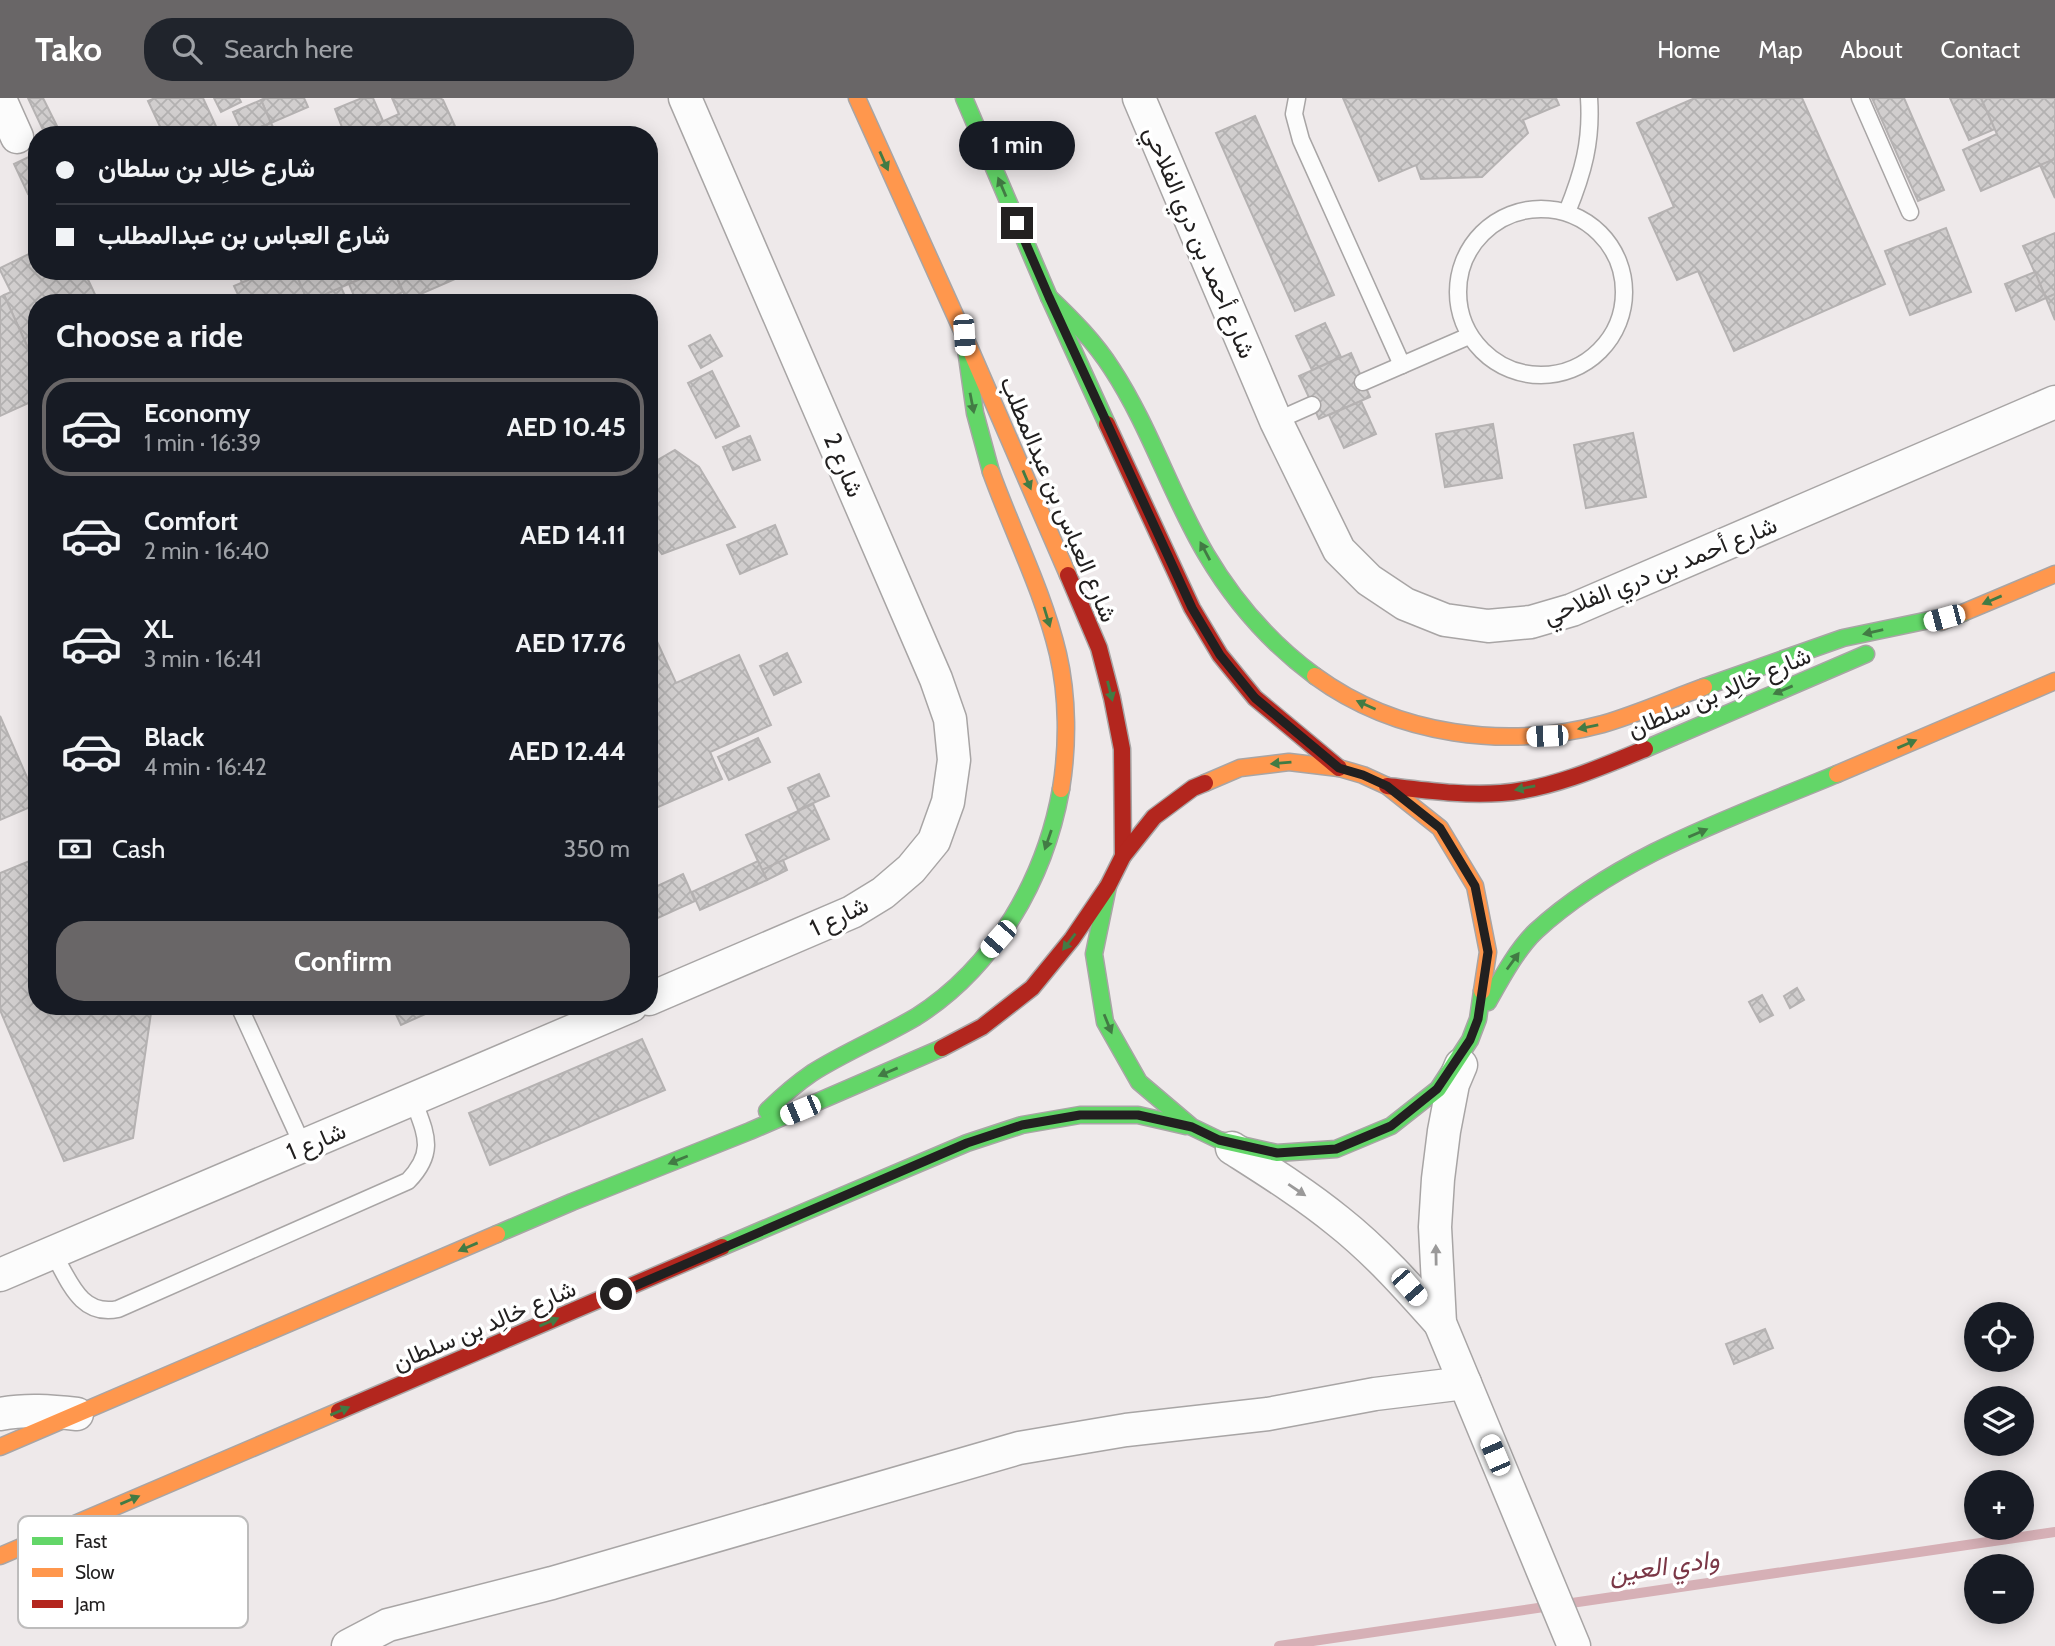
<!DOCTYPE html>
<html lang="en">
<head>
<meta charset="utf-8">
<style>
  :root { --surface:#171b24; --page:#20242c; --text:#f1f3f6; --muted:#9ea1a6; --line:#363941; --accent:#696667 }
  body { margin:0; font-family:Cabin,Vazirmatn,sans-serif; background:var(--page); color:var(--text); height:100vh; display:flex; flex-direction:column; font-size:26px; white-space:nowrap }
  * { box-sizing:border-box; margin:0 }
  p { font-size:23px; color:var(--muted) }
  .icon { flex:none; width:38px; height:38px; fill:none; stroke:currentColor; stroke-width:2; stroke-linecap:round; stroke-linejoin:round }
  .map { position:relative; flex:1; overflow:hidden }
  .drawer { position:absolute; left:28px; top:196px; width:630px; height:721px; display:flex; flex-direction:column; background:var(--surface); border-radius:28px; box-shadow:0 4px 18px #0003 }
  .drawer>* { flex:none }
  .banner { position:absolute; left:28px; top:28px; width:630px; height:154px; border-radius:28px; box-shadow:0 4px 18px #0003; display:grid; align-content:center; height:154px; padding:0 28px; background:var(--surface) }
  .tools { position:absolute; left:1964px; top:1204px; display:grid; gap:14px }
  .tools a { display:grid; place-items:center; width:70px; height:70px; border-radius:50%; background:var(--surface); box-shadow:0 4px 18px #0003; font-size:35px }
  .end { position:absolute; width:32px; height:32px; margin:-16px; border:9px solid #222020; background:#fff; box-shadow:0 0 0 4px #fff }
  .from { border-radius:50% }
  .bubble { position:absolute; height:49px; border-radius:24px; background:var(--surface); box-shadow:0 4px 18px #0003; font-size:23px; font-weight:700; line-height:49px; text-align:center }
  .car { position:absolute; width:21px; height:42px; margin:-21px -10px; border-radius:9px; box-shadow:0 0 5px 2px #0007; background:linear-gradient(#fff 24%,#345 0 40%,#fff 0 76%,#345 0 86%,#fff 0) }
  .banner b { display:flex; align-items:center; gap:24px; height:66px; font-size:26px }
  .banner b+b { border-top:2px solid var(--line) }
  .banner i { width:18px; height:18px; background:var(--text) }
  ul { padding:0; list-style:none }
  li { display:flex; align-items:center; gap:21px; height:98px; margin:0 14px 10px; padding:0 14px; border:4px solid transparent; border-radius:28px }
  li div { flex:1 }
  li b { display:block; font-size:26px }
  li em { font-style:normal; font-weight:700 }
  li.current { border-color:var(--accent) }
  li>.icon { width:63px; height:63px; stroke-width:1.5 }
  h2 { padding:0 28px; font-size:32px; line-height:84px }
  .pay { display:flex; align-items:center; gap:18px; height:77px; padding:0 28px; font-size:26px }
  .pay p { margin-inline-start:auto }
  .action { display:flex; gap:14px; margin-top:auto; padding:14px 28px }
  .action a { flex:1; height:80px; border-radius:28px; background:var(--accent); color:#fff; font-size:28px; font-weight:700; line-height:80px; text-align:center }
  header { display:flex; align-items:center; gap:42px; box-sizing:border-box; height:98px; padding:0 35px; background:var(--accent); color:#fff }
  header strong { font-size:33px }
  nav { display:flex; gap:38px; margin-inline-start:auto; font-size:24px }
  .search { width:490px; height:63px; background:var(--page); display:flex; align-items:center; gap:18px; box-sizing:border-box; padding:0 24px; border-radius:28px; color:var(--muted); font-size:26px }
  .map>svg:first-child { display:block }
</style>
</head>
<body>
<header>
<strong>Tako</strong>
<div class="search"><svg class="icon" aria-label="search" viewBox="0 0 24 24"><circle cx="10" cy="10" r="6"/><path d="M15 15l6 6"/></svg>Search here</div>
<nav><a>Home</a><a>Map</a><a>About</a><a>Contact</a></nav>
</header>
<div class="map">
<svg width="2055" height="1548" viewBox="0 0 2055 1548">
  <defs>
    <pattern id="building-cross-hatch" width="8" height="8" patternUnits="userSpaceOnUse" patternTransform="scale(1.75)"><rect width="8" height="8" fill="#d1cece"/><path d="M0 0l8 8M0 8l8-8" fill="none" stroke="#b3b1b1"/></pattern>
  </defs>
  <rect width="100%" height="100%" fill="#eee9ea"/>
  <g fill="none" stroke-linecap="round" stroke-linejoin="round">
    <polyline stroke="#d6b0b6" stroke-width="10" points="1279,1548 2055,1434"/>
  </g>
  <g fill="url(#building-cross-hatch)" stroke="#b5b2b2" stroke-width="2">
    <polygon points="28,0 43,0 57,28 44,34"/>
    <polygon points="155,0 203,0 220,37 164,37 148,3"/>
    <polygon points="214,0 239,0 241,4 221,14"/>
    <polygon points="265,0 304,0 308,9 271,25 261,2"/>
    <polygon points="362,0 373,0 383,23 377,26 381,37 345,37 335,11"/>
    <polygon points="392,0 440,0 443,2 458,35 455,37 381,37 377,26 399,16"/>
    <polygon points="1343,0 1556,0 1559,7 1523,22 1528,35 1482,79 1421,81 1416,67 1379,83"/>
    <polygon points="1695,0 1802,0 1885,186 1734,253 1698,173 1677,182 1649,120 1674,109 1637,25"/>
    <polygon points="1872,0 1904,0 1944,92 1918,103"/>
    <polygon points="1950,0 1981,0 1995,31 1969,42"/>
    <polygon points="1981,0 2055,0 2055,61 1981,93 1963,52 1997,36"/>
    <polygon points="261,2 271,25 243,36 233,14"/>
    <polygon points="1255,18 1334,197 1295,213 1216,35"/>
    <polygon points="271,25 277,37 243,37 243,36"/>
    <polygon points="37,55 37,92 28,96 14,66"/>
    <polygon points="2055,61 2055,100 2040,67"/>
    <polygon points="1946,130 1971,194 1910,217 1885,153"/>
    <polygon points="2055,135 2055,196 2046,200 2023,148"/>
    <polygon points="31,155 37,166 37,173 84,173 99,205 37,205 37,270 4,197 11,194 0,172 0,170"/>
    <polygon points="237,173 269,173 242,185"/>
    <polygon points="269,173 295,173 308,204 341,189 348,205 242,205 234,188"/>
    <polygon points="295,173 378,173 308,204"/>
    <polygon points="378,173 394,173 403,194 378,205 357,205 349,186"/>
    <polygon points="394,173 460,173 462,178 407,202"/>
    <polygon points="2035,174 2046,200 2016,213 2005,186"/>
    <polygon points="2055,196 2055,222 2046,200"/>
    <polygon points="4,197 37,270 37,301 0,318 0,199"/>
    <polygon points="1325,225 1341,259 1312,272 1296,238"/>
    <polygon points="710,237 722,258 701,270 689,248"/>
    <polygon points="1351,255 1370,299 1319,321 1299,278"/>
    <polygon points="712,273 739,328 716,340 688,285"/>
    <polygon points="1361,303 1376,336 1344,350 1329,317"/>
    <polygon points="1493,326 1502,380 1445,389 1436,336"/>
    <polygon points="1633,335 1646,399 1586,410 1574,347"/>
    <polygon points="750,338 760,362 733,372 723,349"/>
    <polygon points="675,352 699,369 735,429 662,456 651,442 649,442 649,367"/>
    <polygon points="775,427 787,456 740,476 727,447"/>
    <polygon points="649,526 676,585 739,557 771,627 710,654 722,681 649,713"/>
    <polygon points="787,555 801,584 774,597 760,568"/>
    <polygon points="0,618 37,702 37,706 0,722"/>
    <polygon points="758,640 770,664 729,682 718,659"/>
    <polygon points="819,676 829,698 798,712 788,690"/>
    <polygon points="813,706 829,741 762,772 746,737"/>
    <polygon points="37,760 37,908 152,908 133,1040 64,1063 0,912 0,775"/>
    <polygon points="783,762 787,772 767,782 762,772"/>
    <polygon points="758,763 767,782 700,812 692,794"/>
    <polygon points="683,776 695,803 649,824 649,792"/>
    <polygon points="1797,890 1804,902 1790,910 1784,898"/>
    <polygon points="1762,897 1773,917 1760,924 1749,904"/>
    <polygon points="392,908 443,908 401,927"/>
    <polygon points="642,941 665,992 490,1067 469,1015"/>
    <polygon points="1765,1231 1773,1250 1734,1266 1726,1246"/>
  </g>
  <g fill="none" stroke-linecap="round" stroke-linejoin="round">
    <g stroke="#a8a5a5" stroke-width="19">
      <g id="lane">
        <polyline points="1297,0 1294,16 1301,42 1402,267"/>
        <polyline points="1860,0 1910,114"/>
        <circle cx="1541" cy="194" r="83"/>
        <path d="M1567 114C1583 75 1592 43 1589 0"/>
        <polyline points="1363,284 1469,238"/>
        <polyline points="1276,323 1312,307"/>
        <polyline points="239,908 303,1048"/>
        <path d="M53 1155C69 1182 80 1219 118 1211L408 1083C437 1053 425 1035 413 1001"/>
      </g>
    </g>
    <g stroke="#a8a5a5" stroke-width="35">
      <g id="street">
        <polyline points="1139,0 1276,323 1339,452 1369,482 1405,506 1445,522 1488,528 1531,524 1572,512 2055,304"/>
        <polyline points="0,1 17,39"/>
        <polyline points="649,901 852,814 883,795 911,771 934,743 948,704 954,662 950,621 936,581 685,0"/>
        <polyline points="1461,967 1453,986 1444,1033 1438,1081 1435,1129 1440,1225 1574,1548"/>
        <path d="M1232 1050C1268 1073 1305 1096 1338 1123 1376 1153 1408 1189 1440 1225"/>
        <polyline points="0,1177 631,908"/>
        <path d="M0 1316C26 1311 51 1313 77 1316"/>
        <polyline points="348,1548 388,1527 552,1485 1019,1350 1126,1332 1268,1316 1375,1296 1465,1285"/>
      </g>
    </g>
    <g stroke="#a8a5a5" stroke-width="19">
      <g id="fast">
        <polyline points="964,0 1049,199 1107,326"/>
        <path d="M1049 199C1072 221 1095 244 1112 271 1150 329 1171 397 1206 456 1235 505 1270 545 1315 578"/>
        <polyline points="964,237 975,315 991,374"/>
        <polyline points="1704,589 1843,540 1963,515"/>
        <polyline points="1645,651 1866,556"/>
        <polyline points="1108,788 1094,856 1105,924 1139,984 1192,1029 1219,1042 1277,1055 1336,1051 1391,1028 1438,991 1470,942 1478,921 1482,893"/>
        <path d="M1488 904C1501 881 1517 851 1536 833 1619 757 1734 719 1837 676"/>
        <path d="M767 1013C781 999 796 986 812 975 845 954 882 939 916 919 995 869 1045 781 1061 691"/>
        <polyline points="497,1136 572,1104 750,1033 942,950"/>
        <polyline points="722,1149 967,1045 1022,1027 1080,1017 1138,1017 1186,1028"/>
      </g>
    </g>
    <g stroke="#a8a5a5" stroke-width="19">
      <g id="slow">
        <polyline points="857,0 964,237 1068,477"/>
        <path d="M991 374C1013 435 1043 493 1058 556 1068 599 1068 648 1061 691"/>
        <polyline points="1941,524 2055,476"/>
        <path d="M1315 578C1397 638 1507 652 1603 626 1637 616 1671 601 1704 589"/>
        <polyline points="1837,676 2055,583"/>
        <polyline points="1205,685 1240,670 1289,664 1339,670 1363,677 1387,688 1440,730 1475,788 1488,854 1482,893"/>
        <polyline points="0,1349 497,1136"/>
        <polyline points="0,1458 339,1313"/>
      </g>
    </g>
    <g stroke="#a8a5a5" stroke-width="19">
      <g id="jam">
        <polyline points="1107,326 1192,510 1220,557 1255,600 1339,670"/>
        <polyline points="1068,477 1099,550 1112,600 1122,651 1123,758"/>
        <path d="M1387 688C1424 692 1463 698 1501 695 1548 692 1602 669 1645 651"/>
        <polyline points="942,950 982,929 1032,890 1072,841 1108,788 1123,758 1154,719 1193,690 1205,685"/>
        <polyline points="339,1313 722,1149"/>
      </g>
    </g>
    <use href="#lane" stroke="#fcfcfc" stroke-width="16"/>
    <use href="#street" stroke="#fcfcfc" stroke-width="32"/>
    <use href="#fast" stroke="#63d668" stroke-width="16"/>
    <use href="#slow" stroke="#ff974d" stroke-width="16"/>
    <use href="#jam" stroke="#b3261e" stroke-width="16"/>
  </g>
  <defs><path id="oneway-solid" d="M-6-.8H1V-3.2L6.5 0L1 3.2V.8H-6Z" transform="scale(1.75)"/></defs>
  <g fill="#427b44">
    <use href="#oneway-solid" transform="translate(884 63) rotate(66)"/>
    <use href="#oneway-solid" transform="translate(1002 89) rotate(-113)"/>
    <use href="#oneway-solid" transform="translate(972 305) rotate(79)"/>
    <use href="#oneway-solid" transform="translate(1027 382) rotate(67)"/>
    <use href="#oneway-solid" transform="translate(1205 453) rotate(-118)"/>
    <use href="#oneway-solid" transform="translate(1992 502) rotate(157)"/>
    <use href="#oneway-solid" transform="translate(1047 519) rotate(73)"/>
    <use href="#oneway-solid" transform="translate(1873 534) rotate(167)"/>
    <use href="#oneway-solid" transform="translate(1783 592) rotate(157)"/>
    <use href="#oneway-solid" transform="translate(1110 593) rotate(76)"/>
    <use href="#oneway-solid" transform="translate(1366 607) rotate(-156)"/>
    <use href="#oneway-solid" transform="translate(1588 629) rotate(168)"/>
    <use href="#oneway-solid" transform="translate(1907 646) rotate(-23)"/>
    <use href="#oneway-solid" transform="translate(1281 665) rotate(175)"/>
    <use href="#oneway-solid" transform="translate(1525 690) rotate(169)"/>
    <use href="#oneway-solid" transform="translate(1698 735) rotate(-23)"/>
    <use href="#oneway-solid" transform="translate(1048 742) rotate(109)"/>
    <use href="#oneway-solid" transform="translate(1069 844) rotate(128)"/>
    <use href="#oneway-solid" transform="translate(1513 863) rotate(-54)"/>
    <use href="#oneway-solid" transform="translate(1108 926) rotate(68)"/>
    <use href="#oneway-solid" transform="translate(888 974) rotate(157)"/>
    <use href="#oneway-solid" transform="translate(678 1062) rotate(158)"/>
    <use href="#oneway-solid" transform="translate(468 1149) rotate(157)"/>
    <use href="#oneway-solid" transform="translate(549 1224) rotate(-23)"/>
    <use href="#oneway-solid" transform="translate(340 1313) rotate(-23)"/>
    <use href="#oneway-solid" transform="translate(130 1402) rotate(-23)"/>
  </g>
  <g fill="#9a9999">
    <use href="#oneway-solid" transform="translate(1297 1092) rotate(34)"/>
    <use href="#oneway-solid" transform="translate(1436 1157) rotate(-91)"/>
  </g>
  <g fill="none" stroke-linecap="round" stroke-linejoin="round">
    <polyline stroke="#222020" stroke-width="9" points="616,1196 967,1045 1022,1027 1080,1017 1138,1017 1192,1029 1219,1042 1277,1055 1336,1051 1391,1028 1437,991 1470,942 1478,921 1488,854 1475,788 1440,730 1387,688 1363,677 1339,670 1255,600 1220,557 1192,510 1049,199 1017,125"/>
  </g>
  <g text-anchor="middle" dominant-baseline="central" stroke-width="7" stroke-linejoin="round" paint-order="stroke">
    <g font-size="24" fill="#222020" stroke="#fff">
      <text transform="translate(1200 144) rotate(67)">شارع أحمد بن دري الفلاحي</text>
      <text transform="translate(844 367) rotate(67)">شارع 2</text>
      <text transform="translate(1059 401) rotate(67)">شارع العباس بن عبدالمطلب</text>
      <text transform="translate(1660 472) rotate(-22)">شارع أحمد بن دري الفلاحي</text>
      <text transform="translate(1719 594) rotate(-23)">شارع خالِد بن سلطان</text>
      <text transform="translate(839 818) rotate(-26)">شارع 1</text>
      <text transform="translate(316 1043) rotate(-23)">شارع 1</text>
      <text transform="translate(484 1227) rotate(-23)">شارع خالِد بن سلطان</text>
    </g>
    <g font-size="26" font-style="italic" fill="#7b3847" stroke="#fff">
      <text transform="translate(1664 1468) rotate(-8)">وادي العين</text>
    </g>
  </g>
  <rect x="18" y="1418" width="230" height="112" rx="10" fill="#fff" stroke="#bdbcbc" stroke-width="2"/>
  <rect x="32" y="1439" width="31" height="8" fill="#63d668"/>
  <rect x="32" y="1470" width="31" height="9" fill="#ff974d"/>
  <rect x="32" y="1502" width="31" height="8" fill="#b3261e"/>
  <g font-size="19" fill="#222020">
    <text x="75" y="1450">Fast</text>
    <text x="75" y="1481">Slow</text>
    <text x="75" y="1513">Jam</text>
  </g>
</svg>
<div class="tools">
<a><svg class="icon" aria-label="locate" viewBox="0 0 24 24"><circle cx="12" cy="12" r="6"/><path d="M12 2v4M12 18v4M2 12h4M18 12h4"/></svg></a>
<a><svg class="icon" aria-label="layers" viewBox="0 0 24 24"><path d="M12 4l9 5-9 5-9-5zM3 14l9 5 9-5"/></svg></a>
<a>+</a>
<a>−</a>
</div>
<i class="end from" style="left:616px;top:1196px"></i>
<i class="end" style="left:1017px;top:125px"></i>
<div class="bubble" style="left:959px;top:23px;width:116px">1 min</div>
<i class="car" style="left:964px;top:237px;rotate:176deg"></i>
<i class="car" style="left:1944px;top:520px;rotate:255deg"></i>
<i class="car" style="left:1547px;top:638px;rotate:268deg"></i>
<i class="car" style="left:998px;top:841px;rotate:221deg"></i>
<i class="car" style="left:800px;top:1012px;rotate:247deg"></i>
<i class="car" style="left:1409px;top:1189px;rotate:139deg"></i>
<i class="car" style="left:1495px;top:1357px;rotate:337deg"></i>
<div class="banner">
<b><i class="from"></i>شارع خالِد بن سلطان</b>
<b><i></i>شارع العباس بن عبدالمطلب</b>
</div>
<section class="drawer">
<h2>Choose a ride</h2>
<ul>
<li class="current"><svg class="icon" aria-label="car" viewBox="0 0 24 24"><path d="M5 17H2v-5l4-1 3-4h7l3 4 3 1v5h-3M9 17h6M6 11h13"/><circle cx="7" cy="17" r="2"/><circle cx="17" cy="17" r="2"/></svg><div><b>Economy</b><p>1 min · 16:39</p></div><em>AED 10.45</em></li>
<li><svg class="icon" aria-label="car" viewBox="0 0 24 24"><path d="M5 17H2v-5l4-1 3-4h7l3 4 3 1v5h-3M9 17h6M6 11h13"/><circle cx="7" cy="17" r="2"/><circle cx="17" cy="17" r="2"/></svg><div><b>Comfort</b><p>2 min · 16:40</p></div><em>AED 14.11</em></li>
<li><svg class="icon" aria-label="car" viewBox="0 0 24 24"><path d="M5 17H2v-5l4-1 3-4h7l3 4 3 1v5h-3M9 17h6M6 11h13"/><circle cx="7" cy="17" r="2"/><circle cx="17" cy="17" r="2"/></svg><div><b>XL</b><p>3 min · 16:41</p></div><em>AED 17.76</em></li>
<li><svg class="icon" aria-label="car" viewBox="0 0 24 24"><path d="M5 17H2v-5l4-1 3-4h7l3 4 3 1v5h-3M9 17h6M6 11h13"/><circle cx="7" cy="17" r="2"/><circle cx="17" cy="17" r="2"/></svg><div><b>Black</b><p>4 min · 16:42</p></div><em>AED 12.44</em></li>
</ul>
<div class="pay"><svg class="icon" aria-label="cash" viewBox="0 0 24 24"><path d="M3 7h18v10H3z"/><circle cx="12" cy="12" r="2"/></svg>Cash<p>350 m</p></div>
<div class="action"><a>Confirm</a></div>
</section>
</div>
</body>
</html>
